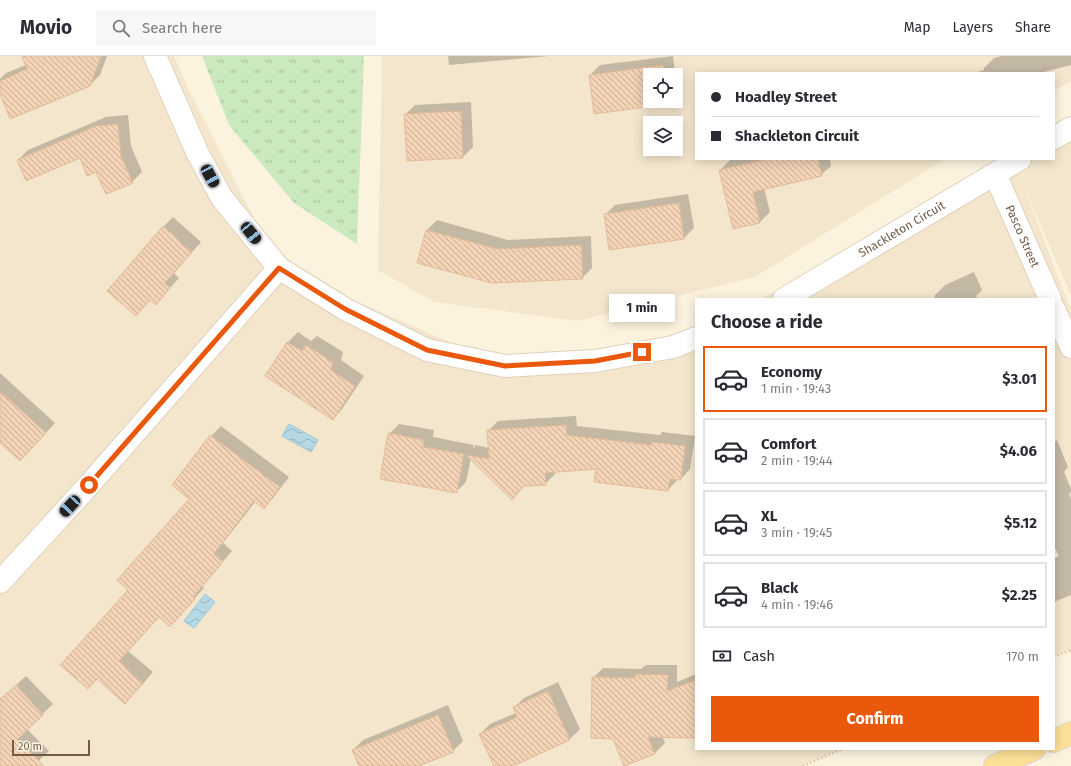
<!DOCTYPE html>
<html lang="en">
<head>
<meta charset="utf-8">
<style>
  :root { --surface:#fff; --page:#f7f7f7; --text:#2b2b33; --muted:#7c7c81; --line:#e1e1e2; --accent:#ea580c }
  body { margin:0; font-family:"Fira Sans",sans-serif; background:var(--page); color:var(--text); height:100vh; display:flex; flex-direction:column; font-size:15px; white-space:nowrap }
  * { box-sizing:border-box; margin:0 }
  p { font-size:13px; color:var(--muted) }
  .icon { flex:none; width:22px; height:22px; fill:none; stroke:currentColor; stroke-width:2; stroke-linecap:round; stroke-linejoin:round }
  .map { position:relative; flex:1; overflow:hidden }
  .details { position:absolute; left:695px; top:242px; width:360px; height:452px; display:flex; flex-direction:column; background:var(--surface); border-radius:0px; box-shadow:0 2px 10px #0003 }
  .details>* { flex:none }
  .top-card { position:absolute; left:695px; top:16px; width:360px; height:88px; border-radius:0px; box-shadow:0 2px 10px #0003; display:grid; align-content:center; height:88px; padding:0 16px; background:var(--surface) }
  .tools { position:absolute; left:643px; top:12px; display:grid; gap:8px }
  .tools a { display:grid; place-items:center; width:40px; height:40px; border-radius:0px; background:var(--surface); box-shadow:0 2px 10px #0003; font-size:20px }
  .scale { position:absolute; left:12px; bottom:10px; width:78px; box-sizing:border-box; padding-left:4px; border:2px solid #725a47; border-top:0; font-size:11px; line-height:14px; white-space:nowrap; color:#725a47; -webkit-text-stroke:3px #fff7e5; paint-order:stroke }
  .end { position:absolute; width:18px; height:18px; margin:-9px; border:5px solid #ea580c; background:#fff; box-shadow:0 0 0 2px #fff }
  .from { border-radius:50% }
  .bubble { position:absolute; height:28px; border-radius:0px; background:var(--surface); box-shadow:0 2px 10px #0003; font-size:13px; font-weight:700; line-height:28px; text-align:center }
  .car { position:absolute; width:12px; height:24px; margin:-12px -6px; border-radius:5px; box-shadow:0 0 3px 1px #0007; background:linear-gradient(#222 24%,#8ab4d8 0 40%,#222 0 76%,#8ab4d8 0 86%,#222 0) }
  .top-card b { display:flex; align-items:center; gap:14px; height:38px; font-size:15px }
  .top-card b+b { border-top:1px solid var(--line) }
  .top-card i { width:10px; height:10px; background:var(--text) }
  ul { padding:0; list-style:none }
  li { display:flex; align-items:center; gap:12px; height:66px; margin:0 8px 6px; padding:0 8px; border:2px solid var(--line); border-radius:0px }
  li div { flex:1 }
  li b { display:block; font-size:15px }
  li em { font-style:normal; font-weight:700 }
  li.on { border-color:var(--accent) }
  li>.icon { width:36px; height:36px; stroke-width:1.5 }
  h2 { padding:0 16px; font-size:18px; line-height:48px }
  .pay { display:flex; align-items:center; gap:10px; height:44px; padding:0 16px; font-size:15px }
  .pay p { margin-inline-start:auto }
  .primary-button { display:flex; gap:8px; margin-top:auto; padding:8px 16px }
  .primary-button a { flex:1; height:46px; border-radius:0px; background:var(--accent); color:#fff; font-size:16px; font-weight:700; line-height:46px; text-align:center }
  header { display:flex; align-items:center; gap:24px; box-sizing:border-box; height:56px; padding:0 20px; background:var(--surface); border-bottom:1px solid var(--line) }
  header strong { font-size:19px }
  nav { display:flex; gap:22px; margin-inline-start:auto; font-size:14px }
  .search { width:280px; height:36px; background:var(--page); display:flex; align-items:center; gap:10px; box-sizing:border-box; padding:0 14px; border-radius:0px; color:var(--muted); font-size:15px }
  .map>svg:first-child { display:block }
</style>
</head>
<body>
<header>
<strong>Movio</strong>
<div class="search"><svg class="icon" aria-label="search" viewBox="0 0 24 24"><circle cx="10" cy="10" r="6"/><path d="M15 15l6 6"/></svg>Search here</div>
<nav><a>Map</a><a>Layers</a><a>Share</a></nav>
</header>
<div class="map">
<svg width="1071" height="710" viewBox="0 0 1071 710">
  <defs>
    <pattern id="park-tufts" width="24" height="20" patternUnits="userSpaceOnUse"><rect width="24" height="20" fill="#cbe9be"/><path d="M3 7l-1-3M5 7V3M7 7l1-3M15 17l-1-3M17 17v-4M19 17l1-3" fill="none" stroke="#a9c09c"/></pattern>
    <pattern id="water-waves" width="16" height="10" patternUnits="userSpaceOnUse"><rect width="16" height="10" fill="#b4d9e5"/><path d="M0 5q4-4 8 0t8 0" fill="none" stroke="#97b3bb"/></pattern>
    <pattern id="building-back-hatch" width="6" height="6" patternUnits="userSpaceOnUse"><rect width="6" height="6" fill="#f2d3b6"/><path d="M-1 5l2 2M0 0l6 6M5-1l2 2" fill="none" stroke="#c8ae96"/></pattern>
  </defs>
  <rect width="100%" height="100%" fill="#fcf3df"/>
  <g fill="#f4e6cd" fill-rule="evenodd">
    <polygon points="0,0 174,0 189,34 279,212 505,310 595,305 696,272 696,693 842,693 803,710 0,710"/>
    <path d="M382 0H1071V25L1054 35V17H696V103H945L755 221 578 265 434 246 378 214ZM650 19H676V45H650ZM650 67H676V93H650Z"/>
    <polygon points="1071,72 1071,240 1021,123 1071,254 1071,594 1054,601 1054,243 761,243 1020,103 1054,103 1054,82"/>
  </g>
  <polygon fill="url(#park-tufts)" points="202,0 364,0 357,188 294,147 229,69"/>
  <g fill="url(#water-waves)" stroke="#9ac8d7">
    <polygon points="289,368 318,384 311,396 282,380"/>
    <polygon points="205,538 215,546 194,572 184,565"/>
  </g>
  <g fill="#0003">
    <polygon points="23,0 107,0 100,19 90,29 0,35 0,23 6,17 26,9"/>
    <polygon points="448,0 549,0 449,9"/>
    <polygon points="673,0 675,19 650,19 650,45 670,45 668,47 595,57 590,19 600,9"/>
    <polygon points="1002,0 1071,0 1071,9 1040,17 974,17 984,14 984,12 994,2"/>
    <polygon points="676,23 678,37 676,39"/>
    <polygon points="471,46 473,91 463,101 405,59 415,49"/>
    <polygon points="128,59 131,90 142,116 132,126 97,115 80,101 18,104 28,94 106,61"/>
    <polygon points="736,103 830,103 831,110 821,119 764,132 770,156 760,166 733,172 720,114 730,104"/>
    <polygon points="688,138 694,172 684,182 610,193 605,159 615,149"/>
    <polygon points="173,161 201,186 174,217 179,222 156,247 163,171"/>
    <polygon points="437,164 508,184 591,180 592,212 582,222 427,174"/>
    <polygon points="974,216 982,234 976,240 978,243 934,243 935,239 945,229"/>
    <polygon points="298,276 311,285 317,280 343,296 341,304 364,320 342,353 333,363 266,320 288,286"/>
    <polygon points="0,317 55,367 30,394 0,385"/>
    <polygon points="576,360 577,370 660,379 662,376 695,380 690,413 681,423 678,423 668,434 597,412 555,415 555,418 545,428 524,429 471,402 466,426 456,436 389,378 399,368 434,374 433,381 474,389 473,393 476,389 489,392 488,375 498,365"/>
    <polygon points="221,370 289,421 273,442 264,451 256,445 223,487 232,495 202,530 204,532 179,559 159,560 128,595 153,616 135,637 97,622 129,534 191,442 211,380"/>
    <polygon points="1057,384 1068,411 1064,416 1071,433 1071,436 1069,438 1071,443 1071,539 1054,546 1054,503 1059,500 1054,490 1054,386"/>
    <polygon points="646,609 677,609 677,626 696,618 696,681 662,680 665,687 655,697 625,710 593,622 603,612 641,613"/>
    <polygon points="26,620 53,648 27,673 49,695 33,710 1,710 0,709 0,644"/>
    <polygon points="558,626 580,673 570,683 511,710 495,710 480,678 490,668 516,657 514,652 524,642"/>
    <polygon points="448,649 463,685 453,695 416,710 360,710 353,694 363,684"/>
  </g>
  <g fill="url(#building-back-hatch)" stroke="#e4bb97">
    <polygon points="22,0 101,0 90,30 10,63 0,38 0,25 27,13"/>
    <polygon points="663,9 665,19 650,19 650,45 668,45 669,48 594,58 589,19"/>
    <polygon points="461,55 463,102 407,105 404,58"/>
    <polygon points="118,68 121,100 133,127 106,138 96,116 87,120 80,102 26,125 17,104 96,70"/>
    <polygon points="768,103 818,103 822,120 753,136 760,167 733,173 719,114"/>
    <polygon points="679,147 684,183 609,194 604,158"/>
    <polygon points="163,170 192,196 165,227 170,232 156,249 150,244 136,260 107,235"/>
    <polygon points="426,174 498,193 581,189 583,223 492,227 417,207"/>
    <polygon points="287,286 302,295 306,289 333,306 331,314 355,330 333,364 265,320"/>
    <polygon points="0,335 46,377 20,405 0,387"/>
    <polygon points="566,369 567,379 651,389 652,386 685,390 681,424 670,423 668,435 594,426 596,413 545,417 546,429 524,430 512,444 466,399 489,403 487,374"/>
    <polygon points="388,377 424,384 423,391 464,398 457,437 380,423"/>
    <polygon points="210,379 280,431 264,453 254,445 214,498 223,506 193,541 195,543 170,571 159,561 119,605 143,627 125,648 97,623 88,633 60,609 128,534 117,524 189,443 172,429"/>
    <polygon points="635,618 668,619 667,635 696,624 696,682 648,681 655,698 624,710 613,683 591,682 592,621 635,622"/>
    <polygon points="16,629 43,659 18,683 44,710 0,710 0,643"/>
    <polygon points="548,635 570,684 513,710 494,710 479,678 517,661 513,651"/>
    <polygon points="438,659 454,696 419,710 359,710 352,694"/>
  </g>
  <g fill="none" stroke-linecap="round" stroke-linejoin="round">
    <g stroke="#e0d0bb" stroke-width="24">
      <g id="minor">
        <polyline points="155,0 198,98 222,142 279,212 345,253 427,294 505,310 595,305 673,291 696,282"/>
        <polyline points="1054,82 1071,72"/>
        <path id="s1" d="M995 118 1050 243"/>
        <path id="s2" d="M784 243 1020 103"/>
        <polyline points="1054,253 1071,291"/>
        <polyline points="0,526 89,429 279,212"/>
      </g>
    </g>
    <g stroke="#ddd7d3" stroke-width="24">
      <g id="major">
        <polyline points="1054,685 1071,677"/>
        <polyline points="995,710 1034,693"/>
      </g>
    </g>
    <g stroke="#d6b79a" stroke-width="2.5" stroke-dasharray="1 3" stroke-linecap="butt">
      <polyline points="1054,601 1071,594"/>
      <polyline points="803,710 842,693"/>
    </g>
    <use href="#minor" stroke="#fff" stroke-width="22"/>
    <use href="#major" stroke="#fce096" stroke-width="22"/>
  </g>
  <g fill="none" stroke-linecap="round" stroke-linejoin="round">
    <polyline stroke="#ea580c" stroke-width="5" points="89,429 279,212 345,253 427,294 505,310 595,305 642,296"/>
  </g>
  <g text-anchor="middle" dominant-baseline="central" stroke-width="4" stroke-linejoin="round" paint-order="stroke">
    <g font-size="12" fill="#725a47" stroke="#fff7e5">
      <text stroke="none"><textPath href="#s2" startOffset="137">Shackleton Circuit</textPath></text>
      <text stroke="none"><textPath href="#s1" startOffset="68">Pasco Street</textPath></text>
    </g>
  </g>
</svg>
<div class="tools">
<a><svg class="icon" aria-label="locate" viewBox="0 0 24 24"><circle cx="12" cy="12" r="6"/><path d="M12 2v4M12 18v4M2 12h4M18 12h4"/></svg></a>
<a><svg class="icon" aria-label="layers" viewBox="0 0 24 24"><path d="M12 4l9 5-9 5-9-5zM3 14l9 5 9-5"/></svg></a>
</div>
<div class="scale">20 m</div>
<i class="end from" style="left:89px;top:429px"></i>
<i class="end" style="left:642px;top:296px"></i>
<div class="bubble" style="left:609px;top:238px;width:66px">1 min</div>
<i class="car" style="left:210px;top:120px;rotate:151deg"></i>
<i class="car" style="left:251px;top:177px;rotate:141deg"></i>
<i class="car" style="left:70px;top:450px;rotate:223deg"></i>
<div class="top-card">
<b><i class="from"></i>Hoadley Street</b>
<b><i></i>Shackleton Circuit</b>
</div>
<section class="details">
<h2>Choose a ride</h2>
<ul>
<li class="on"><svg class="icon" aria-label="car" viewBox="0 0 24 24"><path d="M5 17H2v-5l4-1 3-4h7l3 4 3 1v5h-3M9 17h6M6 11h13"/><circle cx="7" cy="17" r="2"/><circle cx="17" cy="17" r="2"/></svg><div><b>Economy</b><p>1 min · 19:43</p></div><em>$3.01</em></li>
<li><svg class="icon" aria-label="car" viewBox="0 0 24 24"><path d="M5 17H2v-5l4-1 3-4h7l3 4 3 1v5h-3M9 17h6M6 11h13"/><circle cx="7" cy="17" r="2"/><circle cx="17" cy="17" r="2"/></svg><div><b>Comfort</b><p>2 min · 19:44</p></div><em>$4.06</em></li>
<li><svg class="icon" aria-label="car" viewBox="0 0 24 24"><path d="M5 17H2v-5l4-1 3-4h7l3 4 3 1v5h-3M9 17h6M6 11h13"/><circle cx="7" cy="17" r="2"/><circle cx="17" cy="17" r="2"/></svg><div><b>XL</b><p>3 min · 19:45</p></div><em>$5.12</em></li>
<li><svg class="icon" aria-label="car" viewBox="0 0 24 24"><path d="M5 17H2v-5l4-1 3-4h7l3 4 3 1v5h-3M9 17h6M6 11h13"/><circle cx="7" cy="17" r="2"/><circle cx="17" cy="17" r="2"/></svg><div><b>Black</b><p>4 min · 19:46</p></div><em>$2.25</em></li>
</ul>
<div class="pay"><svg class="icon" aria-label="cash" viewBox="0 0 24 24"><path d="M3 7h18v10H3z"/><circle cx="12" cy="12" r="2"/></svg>Cash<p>170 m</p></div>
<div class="primary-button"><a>Confirm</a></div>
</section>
</div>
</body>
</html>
